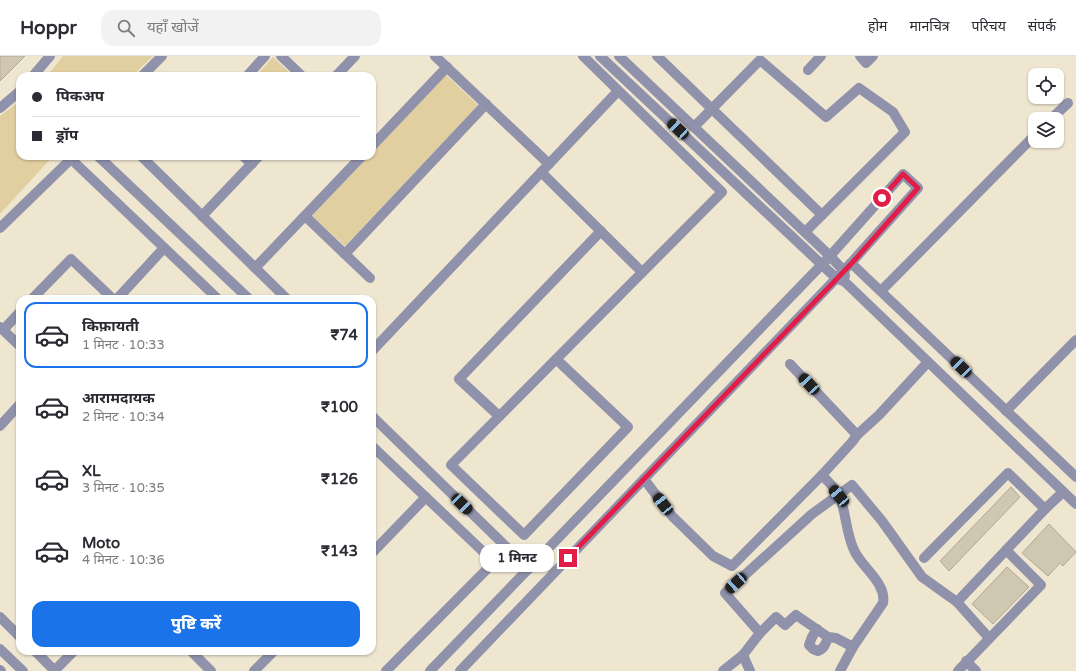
<!DOCTYPE html>
<html lang="hi">
<head>
<meta charset="utf-8">
<style>
  :root { --surface:#fff; --page:#f2f2f3; --text:#2b2b33; --muted:#7c7c81; --line:#e1e1e2; --accent:#1a73e8 }
  body { margin:0; font-family:"Varela Round","Noto Sans Devanagari",sans-serif; background:var(--page); color:var(--text); height:100vh; display:flex; flex-direction:column; font-size:15px; white-space:nowrap }
  * { box-sizing:border-box; margin:0 }
  p { font-size:13px; color:var(--muted) }
  .icon { flex:none; width:22px; height:22px; fill:none; stroke:currentColor; stroke-width:2; stroke-linecap:round; stroke-linejoin:round }
  .map { position:relative; flex:1; overflow:hidden }
  .side { position:absolute; left:16px; top:239px; width:360px; height:360px; display:flex; flex-direction:column; background:var(--surface); border-radius:12px; box-shadow:0 1px 3px #0004 }
  .side>* { flex:none }
  .guide { position:absolute; left:16px; top:16px; width:360px; height:88px; border-radius:12px; box-shadow:0 1px 3px #0004; display:grid; align-content:center; height:88px; padding:0 16px; background:var(--surface) }
  .controls { position:absolute; left:1028px; top:12px; display:grid; gap:8px }
  .controls a { display:grid; place-items:center; width:36px; height:36px; border-radius:8px; background:var(--surface); box-shadow:0 1px 3px #0004; font-size:20px }
  .end { position:absolute; width:18px; height:18px; margin:-9px; border:5px solid #e11d48; background:#fff; box-shadow:0 0 0 2px #fff }
  .from { border-radius:50% }
  .bubble { position:absolute; height:28px; border-radius:12px; background:var(--surface); box-shadow:0 1px 3px #0004; font-size:13px; font-weight:800; line-height:28px; text-align:center }
  .car { position:absolute; width:12px; height:24px; margin:-12px -6px; border-radius:5px; box-shadow:0 0 3px 1px #0007; background:linear-gradient(#222 24%,#8ab4d8 0 40%,#222 0 76%,#8ab4d8 0 86%,#222 0) }
  .guide b { display:flex; align-items:center; gap:14px; height:38px; font-size:15px }
  .guide b+b { border-top:1px solid var(--line) }
  .guide i { width:10px; height:10px; background:var(--text) }
  ul { padding:7px 0 0; list-style:none }
  li { display:flex; align-items:center; gap:12px; height:66px; margin:0 8px 6px; padding:0 8px; border:2px solid transparent; border-radius:12px }
  li div { flex:1 }
  li b { display:block; font-size:15px }
  li em { font-style:normal; font-weight:800 }
  li.active { border-color:var(--accent) }
  li>.icon { width:36px; height:36px; stroke-width:1.5 }
  .primary-button { display:flex; gap:8px; margin-top:auto; padding:8px 16px }
  .primary-button a { flex:1; height:46px; border-radius:12px; background:var(--accent); color:#fff; font-size:16px; font-weight:800; line-height:46px; text-align:center }
  header { display:flex; align-items:center; gap:24px; box-sizing:border-box; height:56px; padding:0 20px; background:var(--surface); border-bottom:1px solid var(--line) }
  header strong { font-size:19px }
  nav { display:flex; gap:22px; margin-inline-start:auto; font-size:14px }
  .search { width:280px; height:36px; background:var(--page); display:flex; align-items:center; gap:10px; box-sizing:border-box; padding:0 14px; border-radius:12px; color:var(--muted); font-size:15px }
  .map>svg:first-child { display:block }
</style>
</head>
<body>
<header>
<strong>Hoppr</strong>
<div class="search"><svg class="icon" aria-label="search" viewBox="0 0 24 24"><circle cx="10" cy="10" r="6"/><path d="M15 15l6 6"/></svg>यहाँ खोजें</div>
<nav><a>होम</a><a>मानचित्र</a><a>परिचय</a><a>संपर्क</a></nav>
</header>
<div class="map">
<svg width="1076" height="615" viewBox="0 0 1076 615">
  <rect width="100%" height="100%" fill="#efe6d0"/>
  <g fill="#e2cf9f">
    <polygon points="63,0 153,0 132,20 47,20"/>
    <polygon points="273,1 293,20 256,20"/>
    <polygon points="446,19 478,49 345,190 312,160 369,100 372,100 372,97"/>
    <polygon points="20,45 20,100 53,100 0,158 0,60"/>
  </g>
  <g fill="#d0c7b1" stroke="#b1a893">
    <polygon points="0,0 25,0 0,25"/>
    <polygon points="1011,431 1020,441 949,515 940,505"/>
    <polygon points="1049,468 1076,496 1063,510 1060,507 1048,520 1022,497"/>
    <polygon points="1007,511 1029,531 993,568 972,548"/>
  </g>
  <g fill="none" stroke-linecap="round" stroke-linejoin="round">
    <g stroke="#9092ab" stroke-width="10">
      <polyline points="281,0 302,20"/>
      <polyline points="435,0 549,108"/>
      <polyline points="600,0 836,222 845,226 1076,448"/>
      <polyline points="619,0 830,200 844,215 845,220"/>
      <polyline points="657,0 822,159"/>
      <polyline points="860,0 866,7 873,0"/>
      <polyline points="808,14 821,0"/>
      <polyline points="33,20 50,0"/>
      <polyline points="142,20 162,0"/>
      <polyline points="247,20 265,0"/>
      <polyline points="336,20 355,0"/>
      <polyline points="0,52 20,35"/>
      <polyline points="1051,63 1068,47"/>
      <polyline points="694,71 760,4 826,61 859,32 893,56 905,76 805,176"/>
      <polyline points="372,90 447,11"/>
      <polyline points="98,100 249,243"/>
      <polyline points="141,100 287,243"/>
      <polyline points="243,100 252,108"/>
      <polyline points="541,116 642,216"/>
      <polyline points="202,160 259,100"/>
      <polyline points="305,160 370,222"/>
      <polyline points="0,172 71,103 218,243"/>
      <polyline points="345,198 486,48"/>
      <polyline points="851,207 1076,421"/>
      <polyline points="255,212 362,100"/>
      <polyline points="881,235 1035,79"/>
      <polyline points="32,243 71,203 113,243"/>
      <polyline points="117,243 164,192"/>
      <polyline points="0,271 20,290"/>
      <polyline points="3,274 20,256"/>
      <polyline points="372,295 618,35"/>
      <polyline points="556,303 628,371 524,479 451,409 722,136 583,0"/>
      <polyline points="790,308 857,379"/>
      <polyline points="1006,355 1076,284"/>
      <polyline points="372,360 529,513"/>
      <polyline points="499,360 459,323 601,175"/>
      <polyline points="0,370 20,348"/>
      <polyline points="372,390 494,506 386,615"/>
      <path d="M822 419C827 425 837 433 840 441 846 457 846 477 854 494 861 511 887 527 883 547L853 591 840 615"/>
      <polyline points="644,423 672,460 713,500 732,510 822,419 852,386 857,379 879,359 928,306"/>
      <polyline points="372,497 426,441"/>
      <polyline points="924,502 1008,417 1045,453"/>
      <polyline points="0,561 20,581"/>
      <path d="M817 573 812 581 809 589 813 593 818 595C824 593 826 588 828 581"/>
      <polyline points="760,577 776,561 785,569 796,559 828,581 836,582 853,591"/>
      <polyline points="989,582 957,546 1045,453 1063,436"/>
      <polyline points="0,593 23,615"/>
      <polyline points="35,595 55,615"/>
      <polyline points="191,595 211,615"/>
      <polyline points="966,605 976,615"/>
      <polyline points="0,614 1,615"/>
      <polyline points="54,615 74,595"/>
      <polyline points="254,615 274,595"/>
      <polyline points="430,615 830,200 903,118 918,132 851,207 460,615"/>
      <polyline points="723,615 743,599"/>
      <polyline points="750,615 743,599 760,577 725,537 812,458 852,429 882,465 922,521 957,546"/>
      <polyline points="958,615 1041,529 1006,494"/>
    </g>
  </g>
  <g fill="none" stroke-linecap="round" stroke-linejoin="round">
    <polyline stroke="#e11d48" stroke-width="5" points="568,502 852,207 918,132 903,118 882,142"/>
  </g>
</svg>
<div class="controls">
<a><svg class="icon" aria-label="locate" viewBox="0 0 24 24"><circle cx="12" cy="12" r="6"/><path d="M12 2v4M12 18v4M2 12h4M18 12h4"/></svg></a>
<a><svg class="icon" aria-label="layers" viewBox="0 0 24 24"><path d="M12 4l9 5-9 5-9-5zM3 14l9 5 9-5"/></svg></a>
</div>
<i class="end from" style="left:882px;top:142px"></i>
<i class="end" style="left:568px;top:502px"></i>
<div class="bubble" style="left:480px;top:488px;width:74px">1 मिनट</div>
<i class="car" style="left:678px;top:73px;rotate:313deg"></i>
<i class="car" style="left:961px;top:311px;rotate:314deg"></i>
<i class="car" style="left:809px;top:328px;rotate:317deg"></i>
<i class="car" style="left:839px;top:440px;rotate:320deg"></i>
<i class="car" style="left:462px;top:448px;rotate:134deg"></i>
<i class="car" style="left:663px;top:448px;rotate:322deg"></i>
<i class="car" style="left:736px;top:527px;rotate:228deg"></i>
<div class="guide">
<b><i class="from"></i>पिकअप</b>
<b><i></i>ड्रॉप</b>
</div>
<section class="side">
<ul>
<li class="active"><svg class="icon" aria-label="car" viewBox="0 0 24 24"><path d="M5 17H2v-5l4-1 3-4h7l3 4 3 1v5h-3M9 17h6M6 11h13"/><circle cx="7" cy="17" r="2"/><circle cx="17" cy="17" r="2"/></svg><div><b>किफ़ायती</b><p>1 मिनट · 10:33</p></div><em>₹74</em></li>
<li><svg class="icon" aria-label="car" viewBox="0 0 24 24"><path d="M5 17H2v-5l4-1 3-4h7l3 4 3 1v5h-3M9 17h6M6 11h13"/><circle cx="7" cy="17" r="2"/><circle cx="17" cy="17" r="2"/></svg><div><b>आरामदायक</b><p>2 मिनट · 10:34</p></div><em>₹100</em></li>
<li><svg class="icon" aria-label="car" viewBox="0 0 24 24"><path d="M5 17H2v-5l4-1 3-4h7l3 4 3 1v5h-3M9 17h6M6 11h13"/><circle cx="7" cy="17" r="2"/><circle cx="17" cy="17" r="2"/></svg><div><b>XL</b><p>3 मिनट · 10:35</p></div><em>₹126</em></li>
<li><svg class="icon" aria-label="car" viewBox="0 0 24 24"><path d="M5 17H2v-5l4-1 3-4h7l3 4 3 1v5h-3M9 17h6M6 11h13"/><circle cx="7" cy="17" r="2"/><circle cx="17" cy="17" r="2"/></svg><div><b>Moto</b><p>4 मिनट · 10:36</p></div><em>₹143</em></li>
</ul>
<div class="primary-button"><a>पुष्टि करें</a></div>
</section>
</div>
</body>
</html>
